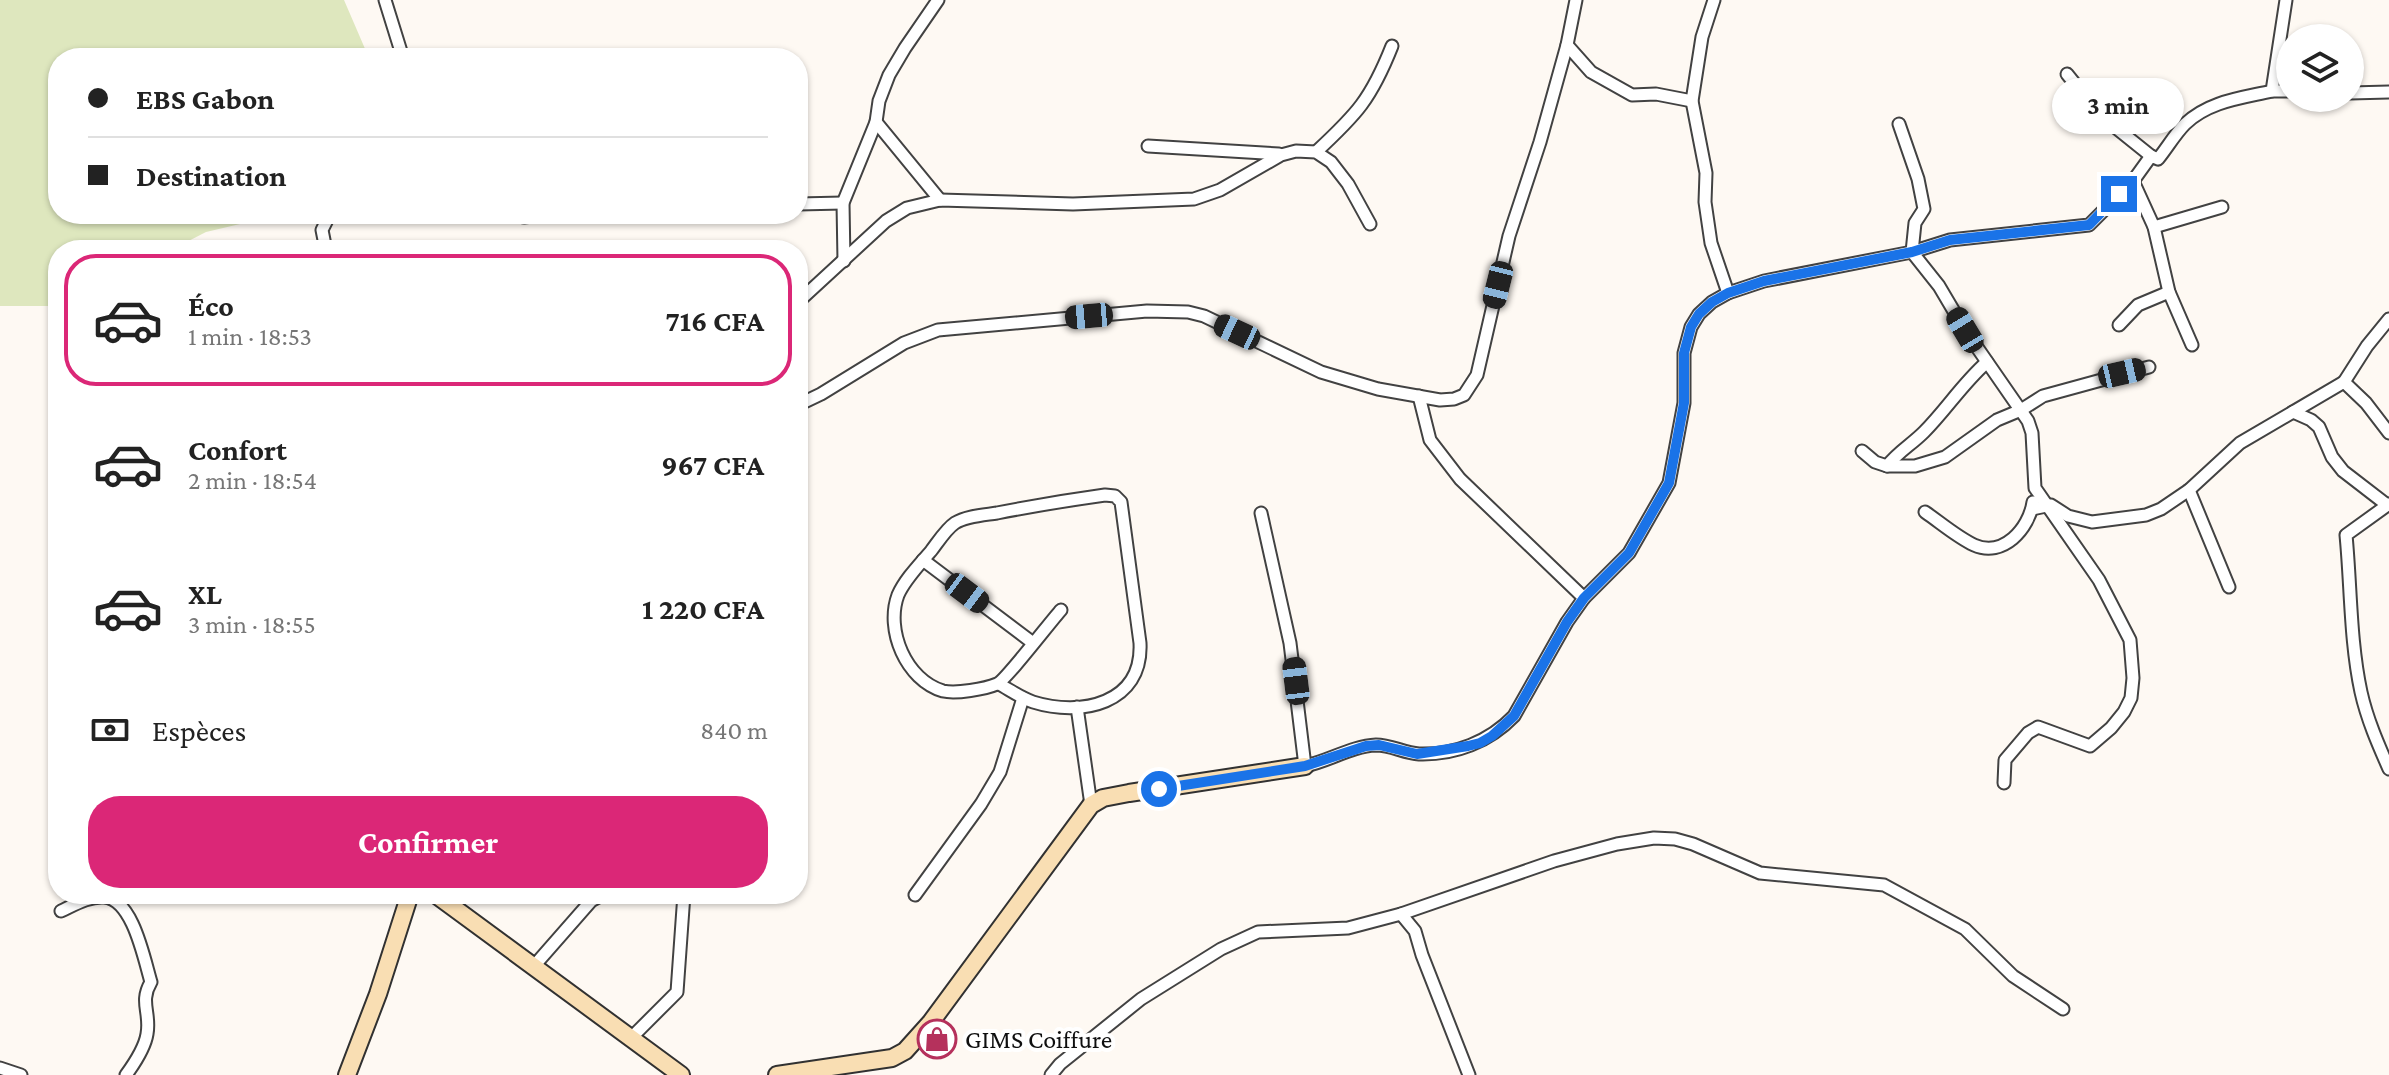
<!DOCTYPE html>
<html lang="fr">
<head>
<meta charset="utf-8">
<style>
  :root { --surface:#fff; --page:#f6f6f6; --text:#222; --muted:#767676; --line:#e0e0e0; --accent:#db2777 }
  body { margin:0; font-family:"Crimson Pro",serif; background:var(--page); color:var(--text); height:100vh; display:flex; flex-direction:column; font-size:30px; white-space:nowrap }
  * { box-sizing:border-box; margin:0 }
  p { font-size:26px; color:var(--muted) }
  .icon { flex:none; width:44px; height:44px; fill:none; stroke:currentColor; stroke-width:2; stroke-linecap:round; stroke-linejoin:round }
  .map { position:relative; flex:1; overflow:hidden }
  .side { position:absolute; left:48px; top:240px; width:760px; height:664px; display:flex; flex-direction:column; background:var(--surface); border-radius:32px; box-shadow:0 2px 6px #0004 }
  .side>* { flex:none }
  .banner { position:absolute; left:48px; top:48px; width:760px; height:176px; border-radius:32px; box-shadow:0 2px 6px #0004; display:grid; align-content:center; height:176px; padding:0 40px; background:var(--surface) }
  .buttons { position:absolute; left:2276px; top:24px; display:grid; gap:16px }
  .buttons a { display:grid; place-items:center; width:88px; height:88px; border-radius:50%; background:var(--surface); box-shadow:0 2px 6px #0004; font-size:40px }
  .end { position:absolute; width:36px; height:36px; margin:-18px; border:10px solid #1a73e8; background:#fff; box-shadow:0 0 0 4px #fff }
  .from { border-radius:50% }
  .bubble { position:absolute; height:56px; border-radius:28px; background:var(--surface); box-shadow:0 2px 6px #0004; font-size:26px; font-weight:700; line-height:56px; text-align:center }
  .car { position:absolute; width:24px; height:48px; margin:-24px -12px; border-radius:10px; box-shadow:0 0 6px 2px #0007; background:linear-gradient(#222 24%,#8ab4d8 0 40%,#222 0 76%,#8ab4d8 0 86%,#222 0) }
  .banner b { display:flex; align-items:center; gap:28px; height:76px; font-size:30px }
  .banner b+b { border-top:2px solid var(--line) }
  .banner i { width:20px; height:20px; background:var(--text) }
  ul { padding:14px 0 0; list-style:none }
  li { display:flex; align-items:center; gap:24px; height:132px; margin:0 16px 12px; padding:0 24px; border:4px solid transparent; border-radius:32px }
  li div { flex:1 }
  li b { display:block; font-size:30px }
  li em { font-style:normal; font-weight:700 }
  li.on { border-color:var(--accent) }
  li>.icon { width:72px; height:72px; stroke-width:1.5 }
  .pay { display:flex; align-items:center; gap:20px; height:88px; padding:0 40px; font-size:30px }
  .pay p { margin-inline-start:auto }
  .cta { display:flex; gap:16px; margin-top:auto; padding:16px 40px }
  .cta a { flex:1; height:92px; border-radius:32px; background:var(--accent); color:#fff; font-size:32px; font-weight:700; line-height:92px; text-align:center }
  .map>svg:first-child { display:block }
</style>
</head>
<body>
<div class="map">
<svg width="2389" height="1075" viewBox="0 0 2389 1075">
  <rect width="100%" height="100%" fill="#fef9f3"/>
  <polygon fill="#dee7be" points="0,0 344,0 369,58 58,58 58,214 282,214 206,232 171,250 58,250 58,306 0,306"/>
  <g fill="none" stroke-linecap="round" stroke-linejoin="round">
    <g stroke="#424242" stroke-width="15">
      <g id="street">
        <polyline points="385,0 403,58"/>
        <polyline points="1714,0 1702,37 1692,101 1706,173 1705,202 1711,243 1728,293"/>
        <polyline points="1567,45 1591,72 1632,95 1656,94 1692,101"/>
        <polyline points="2067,74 2100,115 2151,156"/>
        <polyline points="2272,91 2290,91"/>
        <polyline points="2350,93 2389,92"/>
        <polyline points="876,122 940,200"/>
        <polyline points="1899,124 1918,179 1924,209 1915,223 1912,252 1939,286 1965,330 2028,421 2032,433 2035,488 2099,580 2130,640 2133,678 2131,698 2124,712 2111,728 2090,746 2038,727 2028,733 2005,760 2004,783"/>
        <polyline points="1148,146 1279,154"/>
        <path d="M1316 152C1357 114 1371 99 1392 46"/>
        <polyline points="2133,181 2154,227 2169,292 2192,345"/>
        <polyline points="798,204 843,203"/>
        <polyline points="524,217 550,214"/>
        <polyline points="2154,227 2222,207"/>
        <polyline points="326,250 322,230 330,214"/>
        <polyline points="844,261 843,203 876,122 879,101 889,75 905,48 938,0"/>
        <polyline points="798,302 886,221 907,208 940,200 1073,204 1194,199 1220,190 1281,155 1296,151 1316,152 1331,162 1348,184 1370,224"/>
        <polyline points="2119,325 2138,305 2169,292"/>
        <polyline points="2344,382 2367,346 2389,319"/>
        <polyline points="1419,396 1430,440 1460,479 1584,598"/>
        <polyline points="798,405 821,394 904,343 938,330 1147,311 1188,312 1204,316 1321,372 1378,389 1440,400 1454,399 1464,395 1477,375 1509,236 1540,142 1567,45 1576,0"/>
        <polyline points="2293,412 2311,420 2319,427 2332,457 2343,471 2387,505"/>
        <polyline points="1862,451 1875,462 1887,466 1915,466 1945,457 1997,420 2021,410 2043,396 2149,367"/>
        <path d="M1887 466C1899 451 1911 445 1924 432 1946 410 1963 383 1987 362"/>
        <polyline points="2189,490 2229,587"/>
        <path d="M2389 504 2346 535C2351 587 2350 641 2361 692 2367 719 2378 744 2389 769"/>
        <polyline points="2032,509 2051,505 2068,516 2092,522 2146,515 2161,509 2189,490 2240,443 2344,382 2366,403 2389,433"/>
        <path d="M1925 512C1941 523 1957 537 1974 545 2003 558 2029 529 2033 502"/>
        <path d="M1261 513 1290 643 1305 766C1329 761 1352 746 1376 745 1391 745 1404 753 1419 754 1455 755 1489 742 1514 716L1567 622 1584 598 1629 553 1669 483 1684 403V353L1691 327 1699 314 1712 302 1728 293 1764 281 1912 252 1950 240 2089 225 2133 181 2151 156 2158 159C2167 148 2175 134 2185 124 2209 101 2242 98 2272 91L2286 0"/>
        <polyline points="923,560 1033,643"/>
        <path d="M999 684C1010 690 1021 698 1033 702 1081 717 1143 704 1140 643L1121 502 1115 496 1105 495C1069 500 1033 506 997 513 984 515 966 516 955 523 946 529 938 542 931 551 920 564 905 579 898 595 885 630 906 680 943 691 956 694 985 689 997 684 1005 681 1051 621 1061 610"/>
        <polyline points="1077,707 1091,805"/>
        <polyline points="915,895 981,804 1000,772 1023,698"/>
        <path d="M61 911C74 905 89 896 104 897 133 899 144 959 151 982 139 1002 151 1013 147 1034 145 1047 134 1064 126 1075"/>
        <polyline points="1401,914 1415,931 1422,955 1469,1075"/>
        <polyline points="534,966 591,901 604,894"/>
        <polyline points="632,1037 677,992 684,894"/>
        <polyline points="0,1068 21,1075"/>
        <polyline points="1051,1075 1060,1064 1141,999 1221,949 1258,932 1348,928 1401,914 1554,861 1617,844 1654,838 1675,839 1693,844 1760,873 1884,885 1965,929 2013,976 2063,1009"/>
      </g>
    </g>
    <g stroke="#313131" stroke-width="20">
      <g id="secondary">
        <polyline points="435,894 681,1075"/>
        <polyline points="347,1075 378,994 410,894"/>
        <polyline points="777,1075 892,1058 905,1051 931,1022 1091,805 1103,798 1129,793 1305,766"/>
      </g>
    </g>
    <use href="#street" stroke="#fff" stroke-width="11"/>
    <use href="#secondary" stroke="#f9deb3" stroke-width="16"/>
  </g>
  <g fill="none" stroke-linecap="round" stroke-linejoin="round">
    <polyline stroke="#1a73e8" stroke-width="10" points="1159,789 1305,766 1366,746 1379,745 1417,754 1468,746 1480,743 1492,736 1514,716 1567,622 1584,598 1629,553 1669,483 1684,403 1684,353 1691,327 1699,314 1712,302 1728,293 1764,281 1912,252 1950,240 2089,225 2119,194"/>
  </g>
  <defs>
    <g id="shop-ring" transform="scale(2)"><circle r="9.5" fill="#fff" stroke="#b5315c" stroke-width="1.5"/><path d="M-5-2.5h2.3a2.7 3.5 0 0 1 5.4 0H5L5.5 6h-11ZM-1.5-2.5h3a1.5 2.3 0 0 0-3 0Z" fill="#b5315c"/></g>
  </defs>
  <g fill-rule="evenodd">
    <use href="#shop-ring" x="937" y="1039"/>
  </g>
  <g text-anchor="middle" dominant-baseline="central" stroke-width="8" stroke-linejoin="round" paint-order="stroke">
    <g font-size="26" fill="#0f0f0f" stroke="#fff" text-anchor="start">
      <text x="965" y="1039">GIMS Coiffure</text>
    </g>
  </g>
</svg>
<div class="buttons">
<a><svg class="icon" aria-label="layers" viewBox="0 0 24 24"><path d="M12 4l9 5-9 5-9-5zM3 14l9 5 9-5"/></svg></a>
</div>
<i class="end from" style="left:1159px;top:789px"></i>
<i class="end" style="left:2119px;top:194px"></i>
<div class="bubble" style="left:2052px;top:78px;width:132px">3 min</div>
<i class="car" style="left:1498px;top:285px;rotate:194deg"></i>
<i class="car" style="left:1089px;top:316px;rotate:265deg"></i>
<i class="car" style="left:1965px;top:330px;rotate:329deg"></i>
<i class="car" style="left:1237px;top:332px;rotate:295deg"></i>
<i class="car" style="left:2122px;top:373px;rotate:77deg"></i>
<i class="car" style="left:967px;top:593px;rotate:127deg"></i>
<i class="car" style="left:1296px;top:681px;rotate:353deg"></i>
<div class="banner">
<b><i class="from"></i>EBS Gabon</b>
<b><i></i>Destination</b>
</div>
<section class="side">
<ul>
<li class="on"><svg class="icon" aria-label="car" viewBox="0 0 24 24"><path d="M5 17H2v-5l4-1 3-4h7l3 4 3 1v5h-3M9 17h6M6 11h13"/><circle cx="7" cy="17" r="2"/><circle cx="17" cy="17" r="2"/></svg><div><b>Éco</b><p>1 min · 18:53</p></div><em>716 CFA</em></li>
<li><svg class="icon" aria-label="car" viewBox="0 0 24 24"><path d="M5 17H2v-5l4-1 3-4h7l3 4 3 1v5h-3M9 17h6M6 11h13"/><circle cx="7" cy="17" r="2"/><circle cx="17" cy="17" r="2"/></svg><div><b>Confort</b><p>2 min · 18:54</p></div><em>967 CFA</em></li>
<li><svg class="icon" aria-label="car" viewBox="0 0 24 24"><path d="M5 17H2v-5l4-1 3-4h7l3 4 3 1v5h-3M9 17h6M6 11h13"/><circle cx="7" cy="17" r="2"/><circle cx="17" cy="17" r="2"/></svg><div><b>XL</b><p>3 min · 18:55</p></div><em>1 220 CFA</em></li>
</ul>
<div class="pay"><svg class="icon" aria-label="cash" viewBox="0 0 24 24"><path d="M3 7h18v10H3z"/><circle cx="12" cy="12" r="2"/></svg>Espèces<p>840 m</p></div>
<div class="cta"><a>Confirmer</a></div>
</section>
</div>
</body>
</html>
